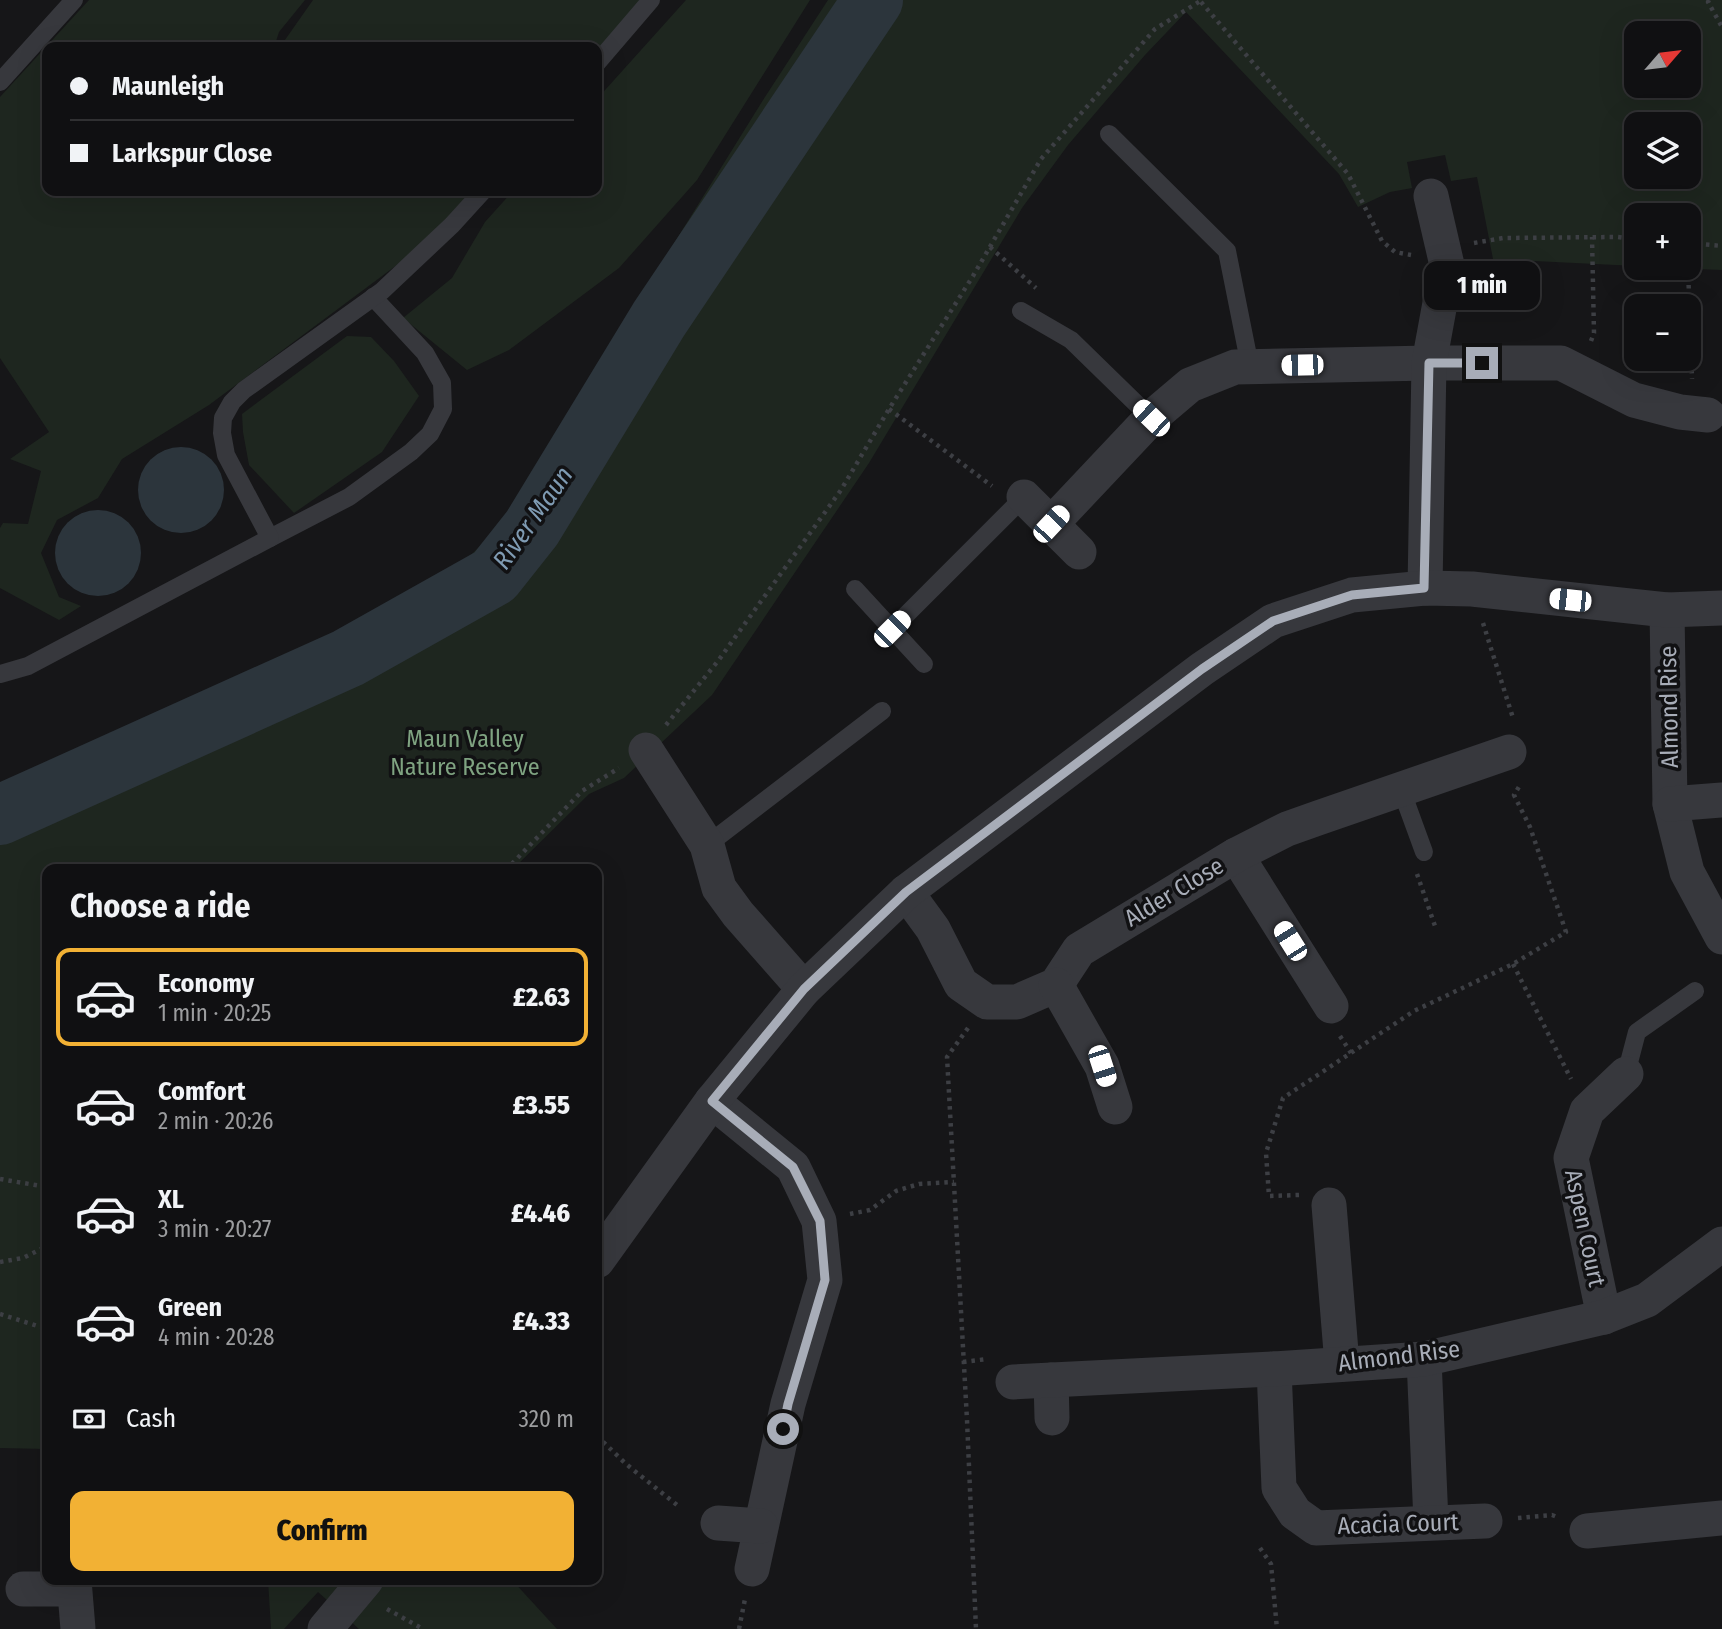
<!DOCTYPE html>
<html lang="en">
<head>
<meta charset="utf-8">
<style>
  :root { --surface:#101012; --page:#19191b; --text:#f1f3f6; --muted:#9c9d9f; --line:#303032; --accent:#f2b134 }
  body { margin:0; font-family:"Fira Sans Condensed",sans-serif; background:var(--page); color:var(--text); height:100vh; display:flex; flex-direction:column; font-size:26px; white-space:nowrap }
  * { box-sizing:border-box; margin:0 }
  p { font-size:23px; color:var(--muted) }
  .icon { flex:none; width:38px; height:38px; fill:none; stroke:currentColor; stroke-width:2; stroke-linecap:round; stroke-linejoin:round }
  .map { position:relative; flex:1; overflow:hidden }
  .details { position:absolute; left:42px; top:864px; width:560px; height:721px; display:flex; flex-direction:column; background:var(--surface); border-radius:14px; box-shadow:0 7px 28px #0002,0 0 0 2px var(--line) }
  .details>* { flex:none }
  .guide { position:absolute; left:42px; top:42px; width:560px; height:154px; border-radius:14px; box-shadow:0 7px 28px #0002,0 0 0 2px var(--line); display:grid; align-content:center; height:154px; padding:0 28px; background:var(--surface) }
  .needle { width:46px; rotate:62deg }
  .tools { position:absolute; left:1624px; top:21px; display:grid; gap:14px }
  .tools a { display:grid; place-items:center; width:77px; height:77px; border-radius:14px; background:var(--surface); box-shadow:0 7px 28px #0002,0 0 0 2px var(--line); font-size:35px }
  .end { position:absolute; width:32px; height:32px; margin:-16px; border:9px solid #a8adb8; background:#111; box-shadow:0 0 0 4px #111 }
  .from { border-radius:50% }
  .bubble { position:absolute; height:49px; border-radius:14px; background:var(--surface); box-shadow:0 7px 28px #0002,0 0 0 2px var(--line); font-size:23px; font-weight:800; line-height:49px; text-align:center }
  .car { position:absolute; width:21px; height:42px; margin:-21px -10px; border-radius:9px; box-shadow:0 0 5px 2px #0007; background:linear-gradient(#fff 24%,#345 0 40%,#fff 0 76%,#345 0 86%,#fff 0) }
  .guide b { display:flex; align-items:center; gap:24px; height:66px; font-size:26px }
  .guide b+b { border-top:2px solid var(--line) }
  .guide i { width:18px; height:18px; background:var(--text) }
  ul { padding:0; list-style:none }
  li { display:flex; align-items:center; gap:21px; height:98px; margin:0 14px 10px; padding:0 14px; border:4px solid transparent; border-radius:14px }
  li div { flex:1 }
  li b { display:block; font-size:26px }
  li em { font-style:normal; font-weight:800 }
  li.selected { border-color:var(--accent) }
  li>.icon { width:63px; height:63px; stroke-width:1.5 }
  h2 { padding:0 28px; font-size:32px; line-height:84px }
  .pay { display:flex; align-items:center; gap:18px; height:77px; padding:0 28px; font-size:26px }
  .pay p { margin-inline-start:auto }
  .button { display:flex; gap:14px; margin-top:auto; padding:14px 28px }
  .button a { flex:1; height:80px; border-radius:14px; background:var(--accent); color:#111; font-size:28px; font-weight:800; line-height:80px; text-align:center }
  .map>svg:first-child { display:block }
</style>
</head>
<body>
<div class="map">
<svg width="1722" height="1629" viewBox="0 0 1722 1629">
  <rect width="100%" height="100%" fill="#161618"/>
  <g fill="#1e261f" fill-rule="evenodd">
    <polygon points="89,0 305,0 279,32 274,47 47,47 47,191 476,191 433,238 209,405 122,459 98,498 57,520 41,553 59,597 81,606 59,620 0,588 0,528 3,523 28,524 41,471 10,459 49,432 0,358 0,97"/>
    <polygon points="313,0 641,0 597,51 597,47 280,47"/>
    <polygon points="686,0 810,0 697,180 619,268 509,350 467,370 403,318 452,278 485,222 513,191 597,191 597,99"/>
    <path d="M828 0H1722V270L1671 268H1689V215H1636V266L1493 259 1477 177 1451 181 1445 155 1407 162 1412 188 1390 192 1358 207 1339 174 1186 12 1145 55 1068 145 1022 208 869 463 712 695 624 778 589 794 512 870H47V1449L0 1448V798L440 584 494 533 765 97ZM1636 33H1689V86H1636ZM1636 124H1689V177H1636Z"/>
    <polygon points="347,336 371,337 394,361 419,396 382,452 294,513 249,465 243,432 242,414"/>
    <polygon points="268,1580 512,1580 557,1629 359,1629 318,1592 284,1629 271,1629"/>
  </g>
  <g fill="#2c353c">
    <circle cx="181" cy="490" r="43"/>
    <circle cx="98" cy="553" r="43"/>
  </g>
  <g fill="none" stroke-linecap="round" stroke-linejoin="round">
    <polyline stroke="#2c353c" stroke-width="60" points="0,815 348,658 494,576 532,528 659,319 873,0"/>
    <g stroke="#3d3f44" stroke-width="4.5" stroke-dasharray="3.5 5" stroke-linecap="butt">
      <polyline points="1709,0 1708,2 1722,27"/>
      <polyline points="1201,2 1348,174 1382,241 1395,252 1411,255"/>
      <polyline points="1474,243 1503,238 1618,237 1636,239"/>
      <polyline points="1689,243 1722,246"/>
      <polyline points="990,247 1036,288"/>
      <polyline points="1688,268 1692,379"/>
      <polyline points="1591,341 1594,333 1592,237"/>
      <polyline points="889,409 992,486"/>
      <polyline points="1483,623 1513,718"/>
      <polyline points="666,725 718,661 841,490 889,409 973,276 1041,159 1155,29 1202,0"/>
      <polyline points="506,870 582,791 619,768"/>
      <polyline points="1417,874 1435,926"/>
      <polyline points="1513,964 1571,1079"/>
      <polyline points="968,1028 947,1057 967,1420 976,1629"/>
      <polyline points="1340,1036 1351,1053"/>
      <polyline points="0,1179 47,1187"/>
      <polyline points="1299,1195 1269,1196 1266,1153 1283,1098 1414,1011 1513,964 1566,932 1530,827 1514,795 1520,785"/>
      <polyline points="850,1214 870,1210 896,1191 919,1184 954,1182"/>
      <polyline points="0,1262 23,1258 47,1246"/>
      <polyline points="0,1314 47,1329"/>
      <polyline points="963,1362 987,1359"/>
      <polyline points="597,1436 626,1464 677,1505"/>
      <polyline points="1518,1518 1552,1515 1557,1517"/>
      <polyline points="1260,1548 1271,1564 1277,1629"/>
      <polyline points="387,1609 423,1629"/>
      <polyline points="739,1629 745,1599"/>
    </g>
    <g stroke="#37383d" stroke-width="18">
      <polyline points="597,63 651,0"/>
      <polyline points="0,82 74,0"/>
      <polyline points="1109,134 1227,251 1250,366"/>
      <polyline points="1021,311 1071,340 1151,418"/>
      <polyline points="270,538 349,497 411,452 430,434 443,409 442,383 425,353 373,297"/>
      <polyline points="855,589 924,664"/>
      <polyline points="892,629 1024,497"/>
      <polyline points="0,674 28,666 270,538 226,455 222,433 223,418 232,402 244,390 382,291 452,225 483,191"/>
      <polyline points="1401,789 1424,852"/>
      <polyline points="707,845 882,711"/>
      <polyline points="1626,1074 1637,1032 1695,991"/>
    </g>
    <g stroke="#37383d" stroke-width="35">
      <polyline points="1024,497 1079,552"/>
      <polyline points="1051,524 1151,418 1190,385 1235,367 1429,363 1561,363 1634,400 1680,412 1708,415"/>
      <polyline points="1425,588 1429,363 1447,265 1431,196"/>
      <polyline points="1667,610 1670,804 1687,872 1722,937"/>
      <polyline points="646,750 707,845 719,888 738,914 804,989"/>
      <polyline points="1670,804 1722,800"/>
      <polyline points="1236,855 1331,1006"/>
      <polyline points="906,892 933,929 961,984 987,1002 1017,1002 1056,985 1079,950 1236,855 1287,829 1318,818 1509,752"/>
      <polyline points="1056,985 1102,1066 1115,1107"/>
      <polyline points="712,1101 793,1167 819,1221 825,1280 788,1404 752,1569"/>
      <polyline points="1329,1205 1342,1364"/>
      <polyline points="597,1261 712,1101 804,989 906,892 1202,669 1273,621 1352,595 1425,588 1472,589 1667,610 1722,608"/>
      <polyline points="1604,1317 1571,1158 1587,1111 1626,1074"/>
      <polyline points="1424,1359 1431,1522"/>
      <polyline points="1274,1369 1279,1488 1295,1513 1316,1528 1485,1521"/>
      <polyline points="1051,1380 1052,1418"/>
      <polyline points="1013,1382 1274,1369 1424,1359 1604,1317 1647,1300 1722,1244"/>
      <polyline points="718,1523 761,1526"/>
      <polyline points="1587,1531 1722,1518"/>
      <polyline points="74,1580 78,1629"/>
      <polyline points="23,1589 74,1589"/>
      <polyline points="325,1629 366,1580"/>
    </g>
  </g>
  <g fill="none" stroke-linecap="round" stroke-linejoin="round">
    <polyline stroke="#a8adb8" stroke-width="9" points="783,1429 788,1404 825,1280 820,1221 793,1167 712,1101 804,989 906,892 1202,669 1273,621 1352,595 1424,588 1429,363 1482,363"/>
  </g>
  <g text-anchor="middle" dominant-baseline="central" stroke-width="7" stroke-linejoin="round" paint-order="stroke">
    <g font-size="24" fill="#a8adb8" stroke="#111113">
      <text transform="translate(1669 707) rotate(-91)">Almond Rise</text>
      <text transform="translate(1174 892) rotate(-31)">Alder Close</text>
      <text transform="translate(1585 1228) rotate(78)">Aspen Court</text>
      <text transform="translate(1399 1356) rotate(-7)">Almond Rise</text>
      <text transform="translate(1398 1524) rotate(-2)">Acacia Court</text>
    </g>
    <g font-size="24" fill="#7fa381" stroke="#111113">
      <text x="465" y="739">Maun Valley<tspan x="465" dy="28">Nature Reserve</tspan></text>
    </g>
    <g font-size="26" font-style="italic" fill="#7f9bb3" stroke="#111113">
      <text transform="translate(533 518) rotate(-55)">River Maun</text>
    </g>
  </g>
</svg>
<div class="tools">
<a><svg class="needle" viewBox="-14 -14 28 28"><path d="M0-13l5 13h-10z" fill="#e53935"/><path d="M0 13l5-13h-10z" fill="#9c9d9f"/></svg></a>
<a><svg class="icon" aria-label="layers" viewBox="0 0 24 24"><path d="M12 4l9 5-9 5-9-5zM3 14l9 5 9-5"/></svg></a>
<a>+</a>
<a>−</a>
</div>
<i class="end from" style="left:783px;top:1429px"></i>
<i class="end" style="left:1482px;top:363px"></i>
<div class="bubble" style="left:1424px;top:261px;width:116px">1 min</div>
<i class="car" style="left:1302px;top:365px;rotate:269deg"></i>
<i class="car" style="left:1151px;top:418px;rotate:314deg"></i>
<i class="car" style="left:1051px;top:524px;rotate:43deg"></i>
<i class="car" style="left:1570px;top:600px;rotate:276deg"></i>
<i class="car" style="left:892px;top:629px;rotate:45deg"></i>
<i class="car" style="left:1290px;top:941px;rotate:328deg"></i>
<i class="car" style="left:1102px;top:1066px;rotate:162deg"></i>
<div class="guide">
<b><i class="from"></i>Maunleigh</b>
<b><i></i>Larkspur Close</b>
</div>
<section class="details">
<h2>Choose a ride</h2>
<ul>
<li class="selected"><svg class="icon" aria-label="car" viewBox="0 0 24 24"><path d="M5 17H2v-5l4-1 3-4h7l3 4 3 1v5h-3M9 17h6M6 11h13"/><circle cx="7" cy="17" r="2"/><circle cx="17" cy="17" r="2"/></svg><div><b>Economy</b><p>1 min · 20:25</p></div><em>£2.63</em></li>
<li><svg class="icon" aria-label="car" viewBox="0 0 24 24"><path d="M5 17H2v-5l4-1 3-4h7l3 4 3 1v5h-3M9 17h6M6 11h13"/><circle cx="7" cy="17" r="2"/><circle cx="17" cy="17" r="2"/></svg><div><b>Comfort</b><p>2 min · 20:26</p></div><em>£3.55</em></li>
<li><svg class="icon" aria-label="car" viewBox="0 0 24 24"><path d="M5 17H2v-5l4-1 3-4h7l3 4 3 1v5h-3M9 17h6M6 11h13"/><circle cx="7" cy="17" r="2"/><circle cx="17" cy="17" r="2"/></svg><div><b>XL</b><p>3 min · 20:27</p></div><em>£4.46</em></li>
<li><svg class="icon" aria-label="car" viewBox="0 0 24 24"><path d="M5 17H2v-5l4-1 3-4h7l3 4 3 1v5h-3M9 17h6M6 11h13"/><circle cx="7" cy="17" r="2"/><circle cx="17" cy="17" r="2"/></svg><div><b>Green</b><p>4 min · 20:28</p></div><em>£4.33</em></li>
</ul>
<div class="pay"><svg class="icon" aria-label="cash" viewBox="0 0 24 24"><path d="M3 7h18v10H3z"/><circle cx="12" cy="12" r="2"/></svg>Cash<p>320 m</p></div>
<div class="button"><a>Confirm</a></div>
</section>
</div>
</body>
</html>
